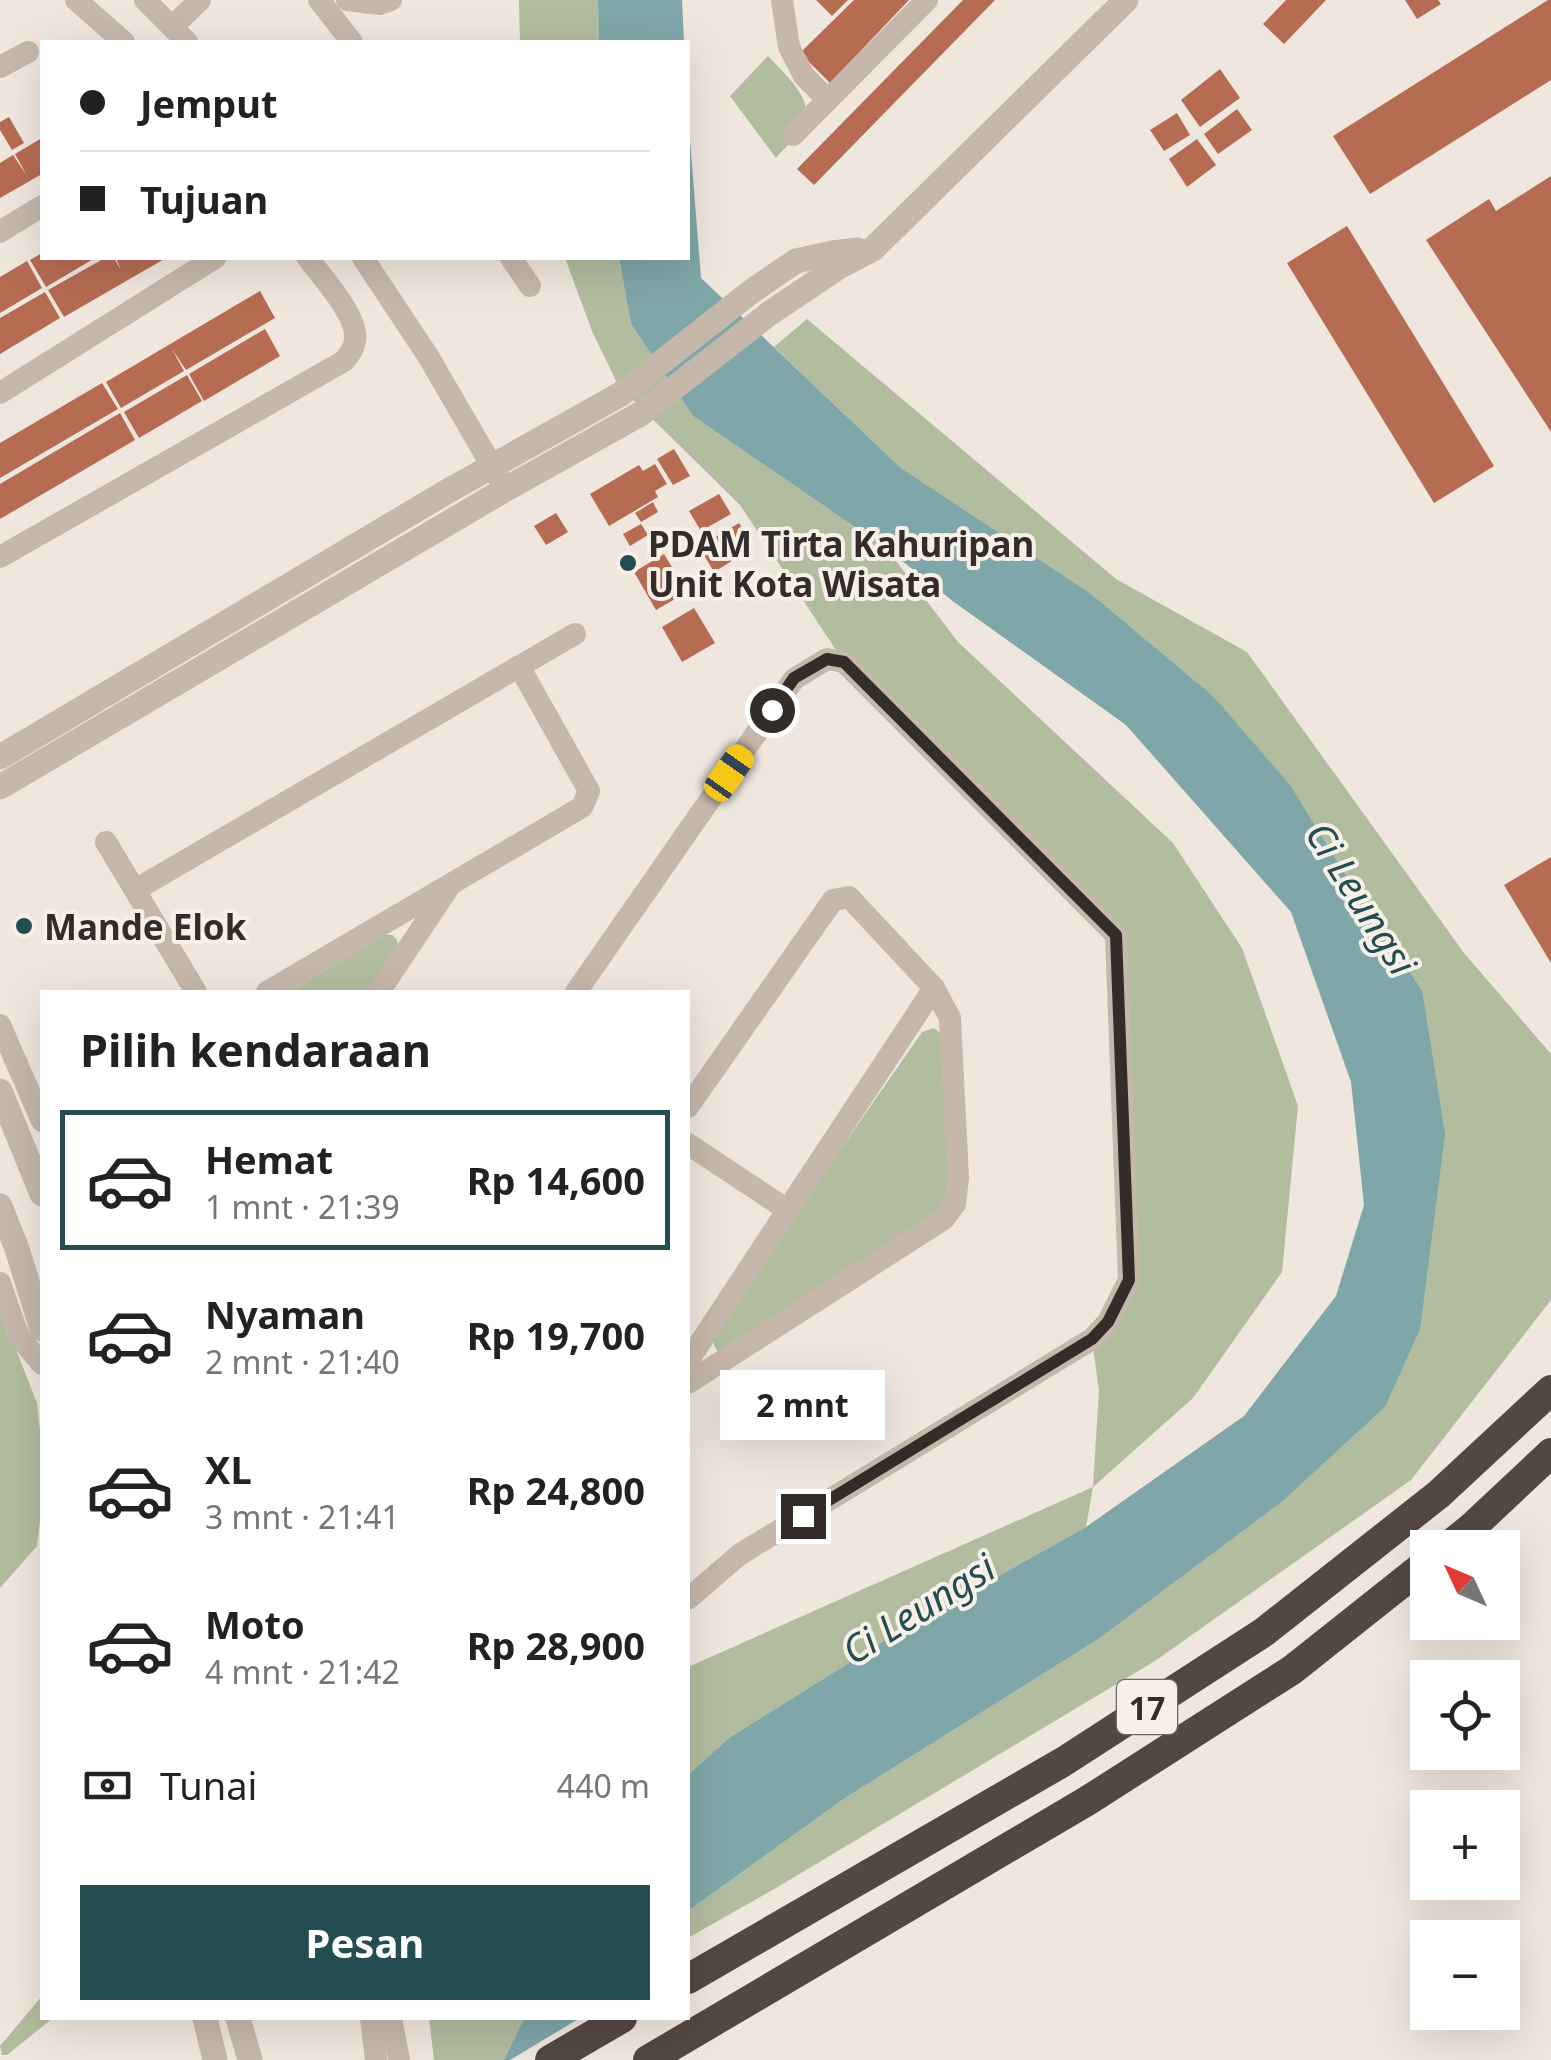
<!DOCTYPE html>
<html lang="id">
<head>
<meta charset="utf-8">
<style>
  :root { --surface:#fff; --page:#f2f2f2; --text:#222; --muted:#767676; --line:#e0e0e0; --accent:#234d50 }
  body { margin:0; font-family:"Noto Sans",sans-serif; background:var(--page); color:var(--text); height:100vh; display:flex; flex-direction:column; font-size:38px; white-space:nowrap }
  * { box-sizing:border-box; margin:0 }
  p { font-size:32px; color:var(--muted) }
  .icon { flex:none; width:55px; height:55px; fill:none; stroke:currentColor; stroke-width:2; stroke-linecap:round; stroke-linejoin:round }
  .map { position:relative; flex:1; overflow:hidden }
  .drawer { position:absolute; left:40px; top:990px; width:650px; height:1030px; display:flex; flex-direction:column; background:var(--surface); border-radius:0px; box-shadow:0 10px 40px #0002 }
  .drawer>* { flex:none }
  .hud { position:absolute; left:40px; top:40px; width:650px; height:220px; border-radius:0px; box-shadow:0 10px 40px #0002; display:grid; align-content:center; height:220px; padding:0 40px; background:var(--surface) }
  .needle { width:65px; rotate:314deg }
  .buttons { position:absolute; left:1410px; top:1530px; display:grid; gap:20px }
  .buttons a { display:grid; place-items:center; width:110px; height:110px; border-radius:0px; background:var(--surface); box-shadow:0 10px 40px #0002; font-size:50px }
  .end { position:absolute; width:45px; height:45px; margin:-22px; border:12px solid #342c29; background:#fff; box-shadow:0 0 0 5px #fff }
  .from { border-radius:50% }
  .bubble { position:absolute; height:70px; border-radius:0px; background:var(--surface); box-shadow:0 10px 40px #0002; font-size:32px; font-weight:700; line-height:70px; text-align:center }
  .car { position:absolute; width:30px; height:60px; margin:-30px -15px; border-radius:12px; box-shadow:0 0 8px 2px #0007; background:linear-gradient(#f5c518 24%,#345 0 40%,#f5c518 0 76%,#345 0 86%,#f5c518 0) }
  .hud b { display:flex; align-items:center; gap:35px; height:95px; font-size:38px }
  .hud b+b { border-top:2px solid var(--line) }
  .hud i { width:25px; height:25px; background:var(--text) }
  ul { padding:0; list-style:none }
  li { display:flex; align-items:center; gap:30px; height:140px; margin:0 20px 15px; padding:0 20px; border:5px solid transparent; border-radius:0px }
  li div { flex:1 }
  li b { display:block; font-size:38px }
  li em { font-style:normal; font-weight:700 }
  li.current { border-color:var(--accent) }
  li>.icon { width:90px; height:90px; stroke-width:1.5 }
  h2 { padding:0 40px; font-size:45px; line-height:120px }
  .pay { display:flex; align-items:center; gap:25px; height:110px; padding:0 40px; font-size:38px }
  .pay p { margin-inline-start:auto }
  .primary-button { display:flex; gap:20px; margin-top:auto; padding:20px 40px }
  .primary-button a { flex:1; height:115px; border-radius:0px; background:var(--accent); color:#fff; font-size:40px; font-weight:700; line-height:115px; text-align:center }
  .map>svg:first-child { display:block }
</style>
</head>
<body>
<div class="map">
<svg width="1551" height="2060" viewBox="0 0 1551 2060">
  <rect width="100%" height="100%" fill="#efe6dd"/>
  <g fill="#b2bc9e">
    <polygon points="519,0 598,0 599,42 520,42"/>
    <path d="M768 56C784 74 817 100 803 126 797 138 784 148 776 158L730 96Z"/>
    <polygon points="565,258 619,258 631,324 693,416 887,549 958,642 1173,843 1242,948 1298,1106 1282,1272 1193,1398 1093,1487 1086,1527 892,1636 729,1738 688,1775 688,1667 1093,1487 1099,1391 1092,1339 1129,1280 1116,936 844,662 740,505 618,385 592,331"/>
    <polygon points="807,319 1116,579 1247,652 1464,953 1551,1054 1551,1300 1411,1480 1155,1661 776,1888 688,1938 688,1911 845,1798 1100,1638 1283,1501 1385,1407 1422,990 1367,910 1212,695 1090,593 901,468 774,347"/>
    <polygon points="385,935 392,935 397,940 398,948 369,992 289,992"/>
    <path d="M934 1028 944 1036 950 1198 944 1211 721 1355C712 1347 712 1340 716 1329L922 1032Z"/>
    <polygon points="0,1309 37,1403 42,1449 42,1503 37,1546 0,1588"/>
    <polygon points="42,1996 42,2018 53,2018 7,2055 2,2055 0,2046"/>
    <polygon points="429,2018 524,2018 504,2060 434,2060"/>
  </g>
  <g fill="#7fa6a8">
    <polygon points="598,0 682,0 684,42 599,42"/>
    <polygon points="688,115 701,278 901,468 1090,593 1212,695 1290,785 1367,910 1422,990 1445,1134 1420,1329 1385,1407 1283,1501 1100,1638 845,1798 688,1911 688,1775 729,1738 892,1636 1086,1527 1244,1416 1336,1296 1364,1205 1351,1082 1291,912 1126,725 954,602 887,549 693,416 631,324 619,258 688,258"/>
    <polygon points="524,2018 625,2018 624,2060 504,2060"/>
  </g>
  <polygon fill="#efe6dd" points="580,2018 630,2018 629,2060 510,2060"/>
  <g fill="#b66b53">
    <polygon points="816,0 848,0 832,16"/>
    <polygon points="854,0 909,0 830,83 800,53"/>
    <polygon points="963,0 995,0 814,185 797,169"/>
    <polygon points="1286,0 1326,0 1284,44 1263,24"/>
    <polygon points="1405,0 1438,0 1441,4 1417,19"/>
    <polygon points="1548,0 1551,0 1551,80 1370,194 1333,136"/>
    <polygon points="1220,69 1240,98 1200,127 1181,100"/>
    <polygon points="1237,109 1252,130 1218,154 1204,134"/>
    <polygon points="1177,113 1190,135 1164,151 1150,130"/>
    <polygon points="9,117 24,143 12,150 0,130 0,122"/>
    <polygon points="42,138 42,174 0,198 0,163 13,155 27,176 15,154"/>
    <polygon points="1197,139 1216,165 1187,187 1169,159"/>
    <polygon points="1551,176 1551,432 1426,240 1489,199 1496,211"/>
    <polygon points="1347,226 1494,466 1434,503 1287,263"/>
    <polygon points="42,253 42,258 95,258 46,287 30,260"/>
    <polygon points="105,258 114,258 121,270 116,258 166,258 64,317 48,290"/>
    <polygon points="27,261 42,288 0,313 0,277"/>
    <polygon points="260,291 275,318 186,370 172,349 184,371 121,408 106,382"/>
    <polygon points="45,292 60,318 0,354 0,318"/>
    <polygon points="265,329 280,356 204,401 189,374"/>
    <polygon points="187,375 202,401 139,438 124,412"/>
    <polygon points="102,383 118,409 0,478 0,443"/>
    <polygon points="120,413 135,440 0,519 0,484"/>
    <polygon points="674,449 690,476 673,485 657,459"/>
    <polygon points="655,464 667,484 655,491 658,497 609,526 590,494 639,465 643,471"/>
    <polygon points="719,494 731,514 701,531 689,511"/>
    <polygon points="653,502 658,512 641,522 635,513"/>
    <polygon points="556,513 568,532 546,545 534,526"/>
    <polygon points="739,523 753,548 714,572 699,547"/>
    <polygon points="641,524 648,535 630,546 623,534"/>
    <polygon points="664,554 687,592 656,610 634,572"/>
    <polygon points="694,608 715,643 682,662 662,627"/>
    <polygon points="1551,857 1551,963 1504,885"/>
  </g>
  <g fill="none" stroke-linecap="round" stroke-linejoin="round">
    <g stroke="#c5b7aa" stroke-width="22">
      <polyline points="76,0 124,42"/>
      <polyline points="145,0 187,42"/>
      <polyline points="319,0 352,42"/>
      <polyline points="347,0 380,4 391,0"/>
      <polyline points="782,0 789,47 804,76 828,100"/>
      <polyline points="173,26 200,0"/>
      <polyline points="0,67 28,52"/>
      <polyline points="793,135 927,0"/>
      <polyline points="0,232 42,206"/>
      <polyline points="363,258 428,356 500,480"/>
      <polyline points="511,258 530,286"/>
      <polyline points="0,393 215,258"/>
      <path d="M0 557 344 361C349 355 354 349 355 340 359 317 321 276 308 258"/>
      <polyline points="106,842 196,992"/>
      <polyline points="135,890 575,634"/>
      <polyline points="267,992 582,807 589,791 519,666"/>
      <polyline points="379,992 449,887"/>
      <polyline points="576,992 794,679 827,659 844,662 1116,935 1129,1280 1108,1322 1092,1339 739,1555 688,1599"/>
      <polyline points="0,1025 42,1121"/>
      <polyline points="688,1107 833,900 849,897 934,988 950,1018 958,1178 955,1204 944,1219 688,1383"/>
      <polyline points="688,1144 786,1209"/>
      <polyline points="0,1283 16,1329 21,1339 42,1364"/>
      <polyline points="688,1361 934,988"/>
      <polyline points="371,2018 376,2060"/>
      <polyline points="391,2018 399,2060"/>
    </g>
    <g stroke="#c5b7aa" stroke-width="25">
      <polyline points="0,757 448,491 621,394 752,291 796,261 833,253 858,250"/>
      <polyline points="0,787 506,489 642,413 770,313 837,268 873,249 1126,0"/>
      <polyline points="0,1091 42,1194"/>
      <polyline points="0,1206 17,1249 42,1329"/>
      <polyline points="205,2018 215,2060"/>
      <polyline points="238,2018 250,2060"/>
    </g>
    <g stroke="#534741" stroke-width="30">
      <polyline points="1446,1548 1471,1528 1551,1453"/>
      <polyline points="688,1979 1063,1762 1264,1632 1439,1494 1551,1390"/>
      <polyline points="550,2060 622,2018"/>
      <polyline points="648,2060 1087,1801 1292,1670 1428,1562"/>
    </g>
  </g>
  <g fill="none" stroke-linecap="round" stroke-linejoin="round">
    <polyline stroke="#342c29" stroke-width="12" points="772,710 794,678 827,659 844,662 1116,935 1129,1280 1108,1322 1092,1339 803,1516"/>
  </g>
  <g fill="#234d50" stroke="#f7f0e8" stroke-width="4">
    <circle cx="628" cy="563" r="10"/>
    <circle cx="24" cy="926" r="10"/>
  </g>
  <g text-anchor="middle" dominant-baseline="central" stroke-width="8" stroke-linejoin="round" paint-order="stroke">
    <rect fill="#f7f0e8" stroke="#6e6762" stroke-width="2.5" x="1117" y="1680" width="60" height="54" rx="8"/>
    <g font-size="32" font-weight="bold" fill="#342c29">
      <text x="1147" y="1707">17</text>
    </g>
    <g font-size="35" font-weight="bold" fill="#342c29" stroke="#f7f0e8" text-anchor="start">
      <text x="648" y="543">PDAM Tirta Kahuripan<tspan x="648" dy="40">Unit Kota Wisata</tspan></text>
      <text x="44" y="926">Mande Elok</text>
    </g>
    <g font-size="38" font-style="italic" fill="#234d50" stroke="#f7f0e8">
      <text transform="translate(1362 898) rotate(58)">Ci Leungsi</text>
      <text transform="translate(918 1608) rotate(-32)">Ci Leungsi</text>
    </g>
  </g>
</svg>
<div class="buttons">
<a><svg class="needle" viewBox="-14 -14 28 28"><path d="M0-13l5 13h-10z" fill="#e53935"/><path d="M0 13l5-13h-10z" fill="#767676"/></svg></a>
<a><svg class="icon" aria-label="locate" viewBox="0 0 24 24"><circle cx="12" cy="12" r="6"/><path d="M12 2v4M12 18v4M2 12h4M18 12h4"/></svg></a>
<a>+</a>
<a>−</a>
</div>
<i class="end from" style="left:772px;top:710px"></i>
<i class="end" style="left:803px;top:1516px"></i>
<div class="bubble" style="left:720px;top:1370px;width:165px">2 mnt</div>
<i class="car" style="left:729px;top:773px;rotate:35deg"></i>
<div class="hud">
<b><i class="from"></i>Jemput</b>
<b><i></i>Tujuan</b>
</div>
<section class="drawer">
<h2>Pilih kendaraan</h2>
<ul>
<li class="current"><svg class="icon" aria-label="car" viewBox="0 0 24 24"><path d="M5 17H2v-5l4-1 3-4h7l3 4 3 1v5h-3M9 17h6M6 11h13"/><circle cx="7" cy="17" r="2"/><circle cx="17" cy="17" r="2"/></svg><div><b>Hemat</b><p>1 mnt · 21:39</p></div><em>Rp 14,600</em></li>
<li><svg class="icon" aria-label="car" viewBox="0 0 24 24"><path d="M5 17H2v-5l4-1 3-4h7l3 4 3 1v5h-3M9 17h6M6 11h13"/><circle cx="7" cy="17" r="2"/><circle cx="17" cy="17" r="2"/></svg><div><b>Nyaman</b><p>2 mnt · 21:40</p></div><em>Rp 19,700</em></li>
<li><svg class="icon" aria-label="car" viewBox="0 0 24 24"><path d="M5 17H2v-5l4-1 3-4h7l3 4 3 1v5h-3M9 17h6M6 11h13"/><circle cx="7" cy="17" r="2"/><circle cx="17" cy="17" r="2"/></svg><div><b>XL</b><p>3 mnt · 21:41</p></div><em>Rp 24,800</em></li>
<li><svg class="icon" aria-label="car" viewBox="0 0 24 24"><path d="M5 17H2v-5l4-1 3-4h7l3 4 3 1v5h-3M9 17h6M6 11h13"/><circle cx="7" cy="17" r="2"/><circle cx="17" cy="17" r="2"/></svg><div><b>Moto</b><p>4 mnt · 21:42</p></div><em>Rp 28,900</em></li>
</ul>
<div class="pay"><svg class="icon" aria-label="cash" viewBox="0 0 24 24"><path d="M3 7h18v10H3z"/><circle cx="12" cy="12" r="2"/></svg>Tunai<p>440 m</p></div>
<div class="primary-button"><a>Pesan</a></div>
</section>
</div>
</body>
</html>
